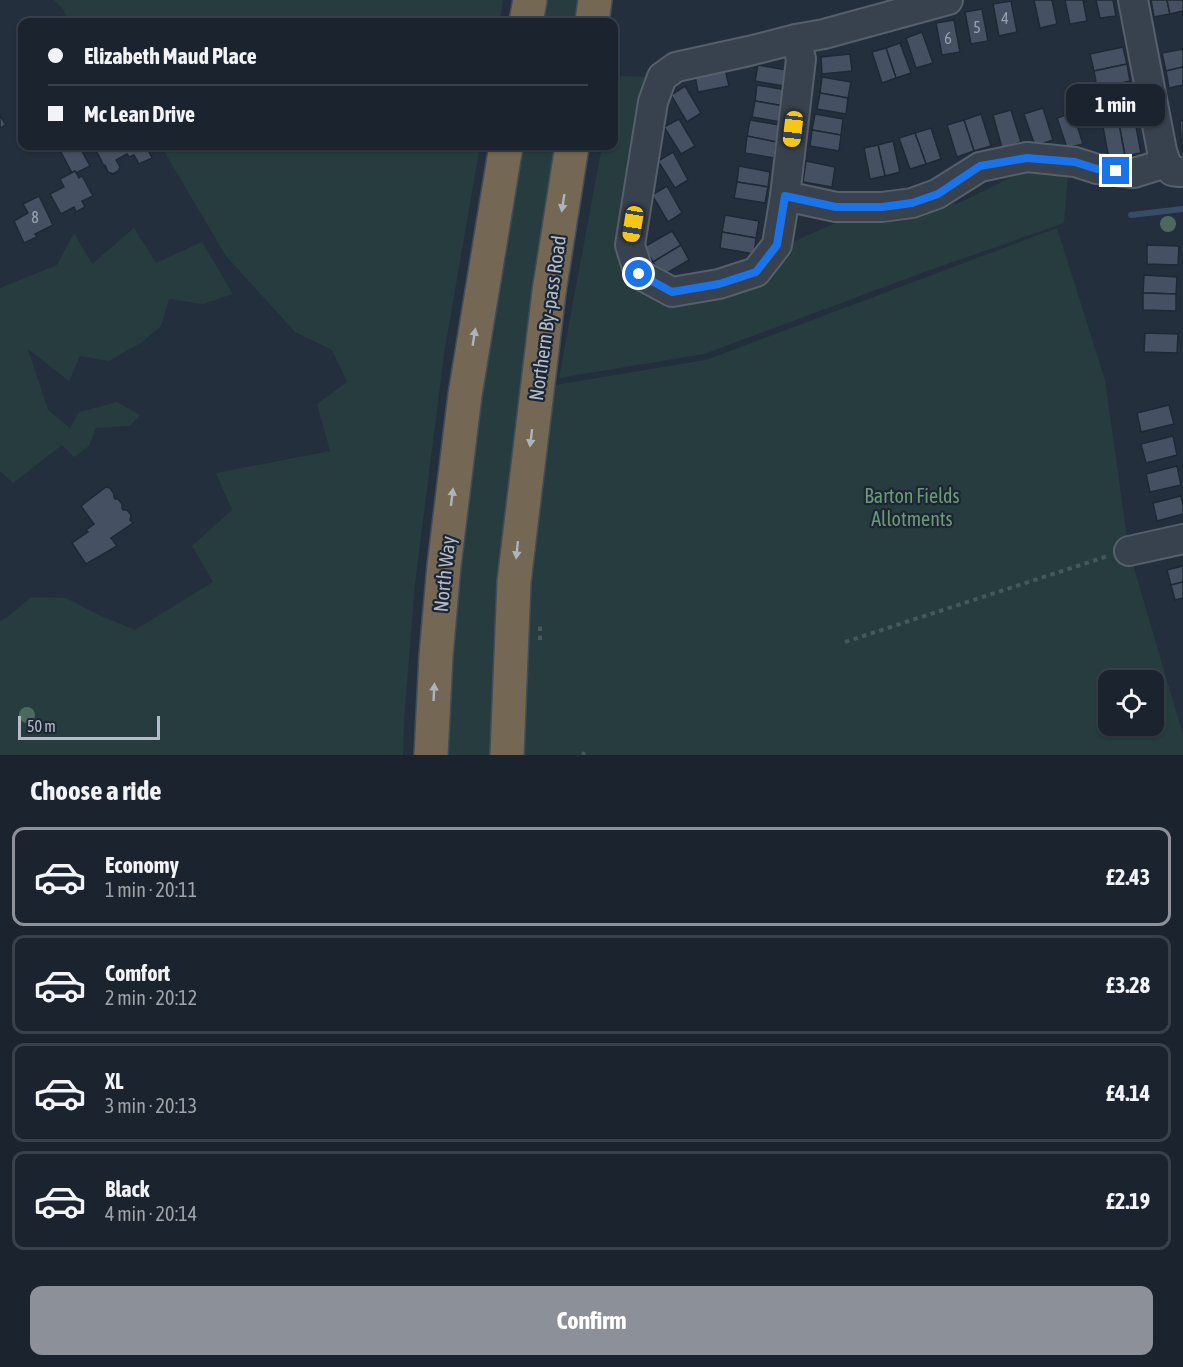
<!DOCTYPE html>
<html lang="en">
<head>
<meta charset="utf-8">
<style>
  :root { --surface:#1b232e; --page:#282f3a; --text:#f1f3f6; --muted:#a0a4aa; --line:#39404a; --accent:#8c9099 }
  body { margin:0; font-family:"Asap Condensed",sans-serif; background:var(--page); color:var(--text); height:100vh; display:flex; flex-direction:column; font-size:22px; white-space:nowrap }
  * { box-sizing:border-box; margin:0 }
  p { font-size:20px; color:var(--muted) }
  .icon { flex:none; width:33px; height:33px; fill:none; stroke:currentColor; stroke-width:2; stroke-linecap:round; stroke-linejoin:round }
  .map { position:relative; height:755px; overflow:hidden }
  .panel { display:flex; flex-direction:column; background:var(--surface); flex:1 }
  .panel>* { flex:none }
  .hud { position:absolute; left:18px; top:18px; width:600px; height:132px; border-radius:12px; box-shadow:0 2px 4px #0004,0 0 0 2px var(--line); display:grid; align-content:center; height:132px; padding:0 30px; background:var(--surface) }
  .tools { position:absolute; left:1098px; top:670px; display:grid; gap:12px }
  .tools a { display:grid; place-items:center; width:66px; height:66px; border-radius:12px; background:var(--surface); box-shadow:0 2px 4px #0004,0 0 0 2px var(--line); font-size:30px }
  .scale { position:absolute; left:18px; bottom:15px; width:142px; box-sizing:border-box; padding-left:6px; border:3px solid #b4bcc9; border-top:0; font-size:16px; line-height:21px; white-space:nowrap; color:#b4bcc9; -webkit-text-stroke:4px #1d2633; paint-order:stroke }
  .end { position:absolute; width:27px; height:27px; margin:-14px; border:8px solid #1a73e8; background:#fff; box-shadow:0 0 0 3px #fff }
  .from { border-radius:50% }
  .bubble { position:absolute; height:42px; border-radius:12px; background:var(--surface); box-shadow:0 2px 4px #0004,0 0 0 2px var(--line); font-size:20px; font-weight:700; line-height:42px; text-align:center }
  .car { position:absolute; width:18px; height:36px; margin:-18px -9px; border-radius:8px; box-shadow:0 0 4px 2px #0007; background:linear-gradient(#f5c518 24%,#345 0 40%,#f5c518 0 76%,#345 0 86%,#f5c518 0) }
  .hud b { display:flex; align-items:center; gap:21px; height:57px; font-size:22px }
  .hud b+b { border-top:2px solid var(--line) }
  .hud i { width:15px; height:15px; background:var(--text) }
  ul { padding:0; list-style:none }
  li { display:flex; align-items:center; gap:18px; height:99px; margin:0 12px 9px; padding:0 18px; border:3px solid var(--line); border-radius:12px }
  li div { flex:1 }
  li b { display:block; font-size:22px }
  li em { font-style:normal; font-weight:700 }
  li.current { border-color:var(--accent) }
  li>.icon { width:54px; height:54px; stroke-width:1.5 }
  h2 { padding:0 30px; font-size:27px; line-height:72px }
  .action { display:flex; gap:12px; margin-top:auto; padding:12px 30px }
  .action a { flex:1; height:69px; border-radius:12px; background:var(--accent); color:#fff; font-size:24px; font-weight:700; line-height:69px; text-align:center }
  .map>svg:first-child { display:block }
</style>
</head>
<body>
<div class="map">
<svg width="1183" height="755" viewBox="0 0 1183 755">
  <rect width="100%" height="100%" fill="#242f3e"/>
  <g fill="#263c3f" fill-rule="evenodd">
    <polygon points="54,0 503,0 500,22 69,22 63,9"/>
    <polygon points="545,0 585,0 581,22 542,22"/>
    <polygon points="615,76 662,77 630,245 672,292 782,247 844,219 913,213 961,202 1026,170 1068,175 1064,223 916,275 704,354 559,378 602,146 614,146 614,84"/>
    <polygon points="161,146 480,146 444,354 415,584 404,721 403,755 0,755 0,621 6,618 31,597 66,598 97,614 135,630 213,582 192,546 232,510 216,473 330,451 317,404 347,382 332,350 295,332 226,256"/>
    <polygon points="522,146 560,146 497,755 448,755 454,622 483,365"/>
    <polygon points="134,228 156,263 202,242 233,294 203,304 169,299 161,326 142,342 109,361 80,356 69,381 28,349 48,410 70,428 79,412 117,402 140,415 130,426 96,428 89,446 74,457 62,445 13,483 0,471 0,288 57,265 74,233 92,264"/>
    <path d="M1057 228 1105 380 1129 551 1183 735V755H524L520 660 547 397 555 396 556 385 706 360ZM1108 681H1154V726H1108Z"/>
  </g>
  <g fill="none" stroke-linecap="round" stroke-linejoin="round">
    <polyline stroke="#394c67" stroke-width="6" points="1131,215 1183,209"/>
  </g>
  <g fill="#455162" stroke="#1f2835" stroke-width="1.5">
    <polygon points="1034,0 1052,0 1057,24 1040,28"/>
    <polygon points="1065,0 1083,0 1087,21 1070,24"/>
    <polygon points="1096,0 1113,0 1116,16 1100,18"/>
    <polygon points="1151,0 1167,0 1170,14 1154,17"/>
    <polygon points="1167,0 1183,0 1183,11 1170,14"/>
    <polygon points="1011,1 1017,32 999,36 993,4"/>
    <polygon points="982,9 988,41 971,44 965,12"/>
    <polygon points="954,20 960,52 942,55 936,23"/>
    <polygon points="922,32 933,63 916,68 906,38"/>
    <polygon points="900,43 911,73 896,78 886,48"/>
    <polygon points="1123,47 1127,64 1094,71 1090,54"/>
    <polygon points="886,48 896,78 882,83 872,52"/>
    <polygon points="1183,49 1183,67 1166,71 1162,53"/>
    <polygon points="850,54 852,71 822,74 821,57"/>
    <polygon points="1127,64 1130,81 1097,88 1094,71"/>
    <polygon points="758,65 787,70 784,86 755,81"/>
    <polygon points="1183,67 1183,85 1169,88 1166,71"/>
    <polygon points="725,69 729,86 698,92 695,76"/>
    <polygon points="822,77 851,82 848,98 820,93"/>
    <polygon points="757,85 786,90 784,106 755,101"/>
    <polygon points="685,86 701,113 687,122 671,95"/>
    <polygon points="820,93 848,98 846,114 817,109"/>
    <polygon points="755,101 784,106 781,122 752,117"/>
    <polygon points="1043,108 1053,140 1035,146 1024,114"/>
    <polygon points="1011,110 1021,142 1002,148 993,115"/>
    <polygon points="1073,113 1083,144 1067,148 1057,118"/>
    <polygon points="815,114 843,119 841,135 812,130"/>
    <polygon points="981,114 991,146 974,151 964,120"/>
    <polygon points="0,115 6,125 0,128"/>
    <polygon points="679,119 695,146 681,154 664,127"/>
    <polygon points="750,120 779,125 776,142 747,136"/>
    <polygon points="964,120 974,151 957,157 947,125"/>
    <polygon points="1183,120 1183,151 1182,151 1180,121"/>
    <polygon points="1135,121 1141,153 1125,156 1119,124"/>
    <polygon points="1119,124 1125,156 1109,159 1103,127"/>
    <polygon points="931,128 941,159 926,164 915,133"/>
    <polygon points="812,130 841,135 839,151 810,146"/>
    <polygon points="915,133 926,164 910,169 899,138"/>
    <polygon points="747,136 776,142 774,158 745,153"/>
    <polygon points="893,141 900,172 885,176 878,145"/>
    <polygon points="878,145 885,176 870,179 864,148"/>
    <polygon points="73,146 79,146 90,166 76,173 75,171 72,173 61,152"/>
    <polygon points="99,146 146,146 152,158 139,164 134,155 129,157 127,154 116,160 120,167 118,171 113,174 108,172 105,165 104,166 95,148"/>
    <polygon points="673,152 688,180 675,188 658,161"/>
    <polygon points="806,161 835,167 832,187 803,182"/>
    <polygon points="739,166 770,172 768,187 737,182"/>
    <polygon points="75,171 79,178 82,176 93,196 82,201 85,207 76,212 74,207 61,214 50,194 64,187 60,179"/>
    <polygon points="737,182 768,187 765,203 734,198"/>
    <polygon points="667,186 682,213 668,222 652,195"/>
    <polygon points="39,196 53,225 35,234 37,237 24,243 14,221 28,213 23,204"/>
    <polygon points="725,215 759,221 756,238 722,232"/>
    <polygon points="672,231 681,245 653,262 644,247"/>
    <polygon points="722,232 756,238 754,254 720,248"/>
    <polygon points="681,245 689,260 662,276 653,262"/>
    <polygon points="1147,245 1179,246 1178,265 1147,264"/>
    <polygon points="1144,275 1177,277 1176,294 1143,293"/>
    <polygon points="1143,293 1176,294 1176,311 1143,310"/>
    <polygon points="1145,333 1178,334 1177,353 1144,352"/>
    <polygon points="1169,405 1174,424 1141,432 1137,413"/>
    <polygon points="1173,436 1177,455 1146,463 1141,444"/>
    <polygon points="1177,466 1181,485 1150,492 1146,474"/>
    <polygon points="106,487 110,488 114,494 114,497 115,499 118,499 122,504 122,508 123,510 127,510 131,515 130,520 133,523 111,538 117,546 86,564 72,543 88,532 86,530 94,524 81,506"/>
    <polygon points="1181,496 1183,505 1183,514 1157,521 1153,503"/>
    <polygon points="1183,566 1183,582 1171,585 1167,570"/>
    <polygon points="1183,582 1183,598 1175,600 1171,585"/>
  </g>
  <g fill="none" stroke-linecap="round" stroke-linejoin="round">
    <g stroke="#565f6c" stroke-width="32">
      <g id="minor">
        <polyline points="1133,0 1162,151 1166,163 1172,171 1180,172"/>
        <polygon points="796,39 801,59 785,196 777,245 756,272 719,284 672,292 639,274 630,245 653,102 662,77 676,67 749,51"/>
        <polyline points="796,39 824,34 948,0"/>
        <polyline points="785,196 836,207 882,207 912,203 937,194 980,167 1027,157 1075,162 1097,169 1134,173 1166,163"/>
        <polyline points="1129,551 1183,539"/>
      </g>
    </g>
    <g stroke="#434c59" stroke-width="36">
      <g id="highway">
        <polyline points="526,22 530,0"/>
        <polyline points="592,22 595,0"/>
        <polyline points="431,755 436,656 444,566 465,395 506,146"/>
        <polyline points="507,755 514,582 549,292 572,146"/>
      </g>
    </g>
    <g stroke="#44595c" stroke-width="4" stroke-dasharray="4.5 4.5" stroke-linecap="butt">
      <polyline points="540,640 540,624"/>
      <polyline points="845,642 1108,556"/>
      <polyline points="583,755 584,752"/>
    </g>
    <use href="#minor" stroke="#38414e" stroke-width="28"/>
    <use href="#highway" stroke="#746855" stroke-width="33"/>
  </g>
  <g fill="#4b6a5d">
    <circle cx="1168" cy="224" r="8"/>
    <circle cx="27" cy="715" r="8"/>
  </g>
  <defs><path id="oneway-solid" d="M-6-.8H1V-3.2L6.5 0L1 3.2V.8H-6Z" transform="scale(1.5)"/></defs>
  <g fill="#aeb4bd">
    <use href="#oneway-solid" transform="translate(563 203) rotate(99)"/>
    <use href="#oneway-solid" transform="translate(474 337) rotate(-81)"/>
    <use href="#oneway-solid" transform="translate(531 438) rotate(97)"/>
    <use href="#oneway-solid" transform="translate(452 497) rotate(-83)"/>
    <use href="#oneway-solid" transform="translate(517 550) rotate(96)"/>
    <use href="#oneway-solid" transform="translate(434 692) rotate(-87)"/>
  </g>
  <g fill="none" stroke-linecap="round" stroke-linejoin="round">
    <polyline stroke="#1a73e8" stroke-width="8" points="639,274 672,292 719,284 756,272 777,245 785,196 836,207 882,207 912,203 938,194 980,166 1027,158 1075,162 1097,169 1116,171"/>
  </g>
  <g text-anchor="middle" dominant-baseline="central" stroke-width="4.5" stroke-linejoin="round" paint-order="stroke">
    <g font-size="16" fill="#98a1af">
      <text x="1005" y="18">4</text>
      <text x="977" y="27">5</text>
      <text x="948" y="38">6</text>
      <text x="35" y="217">8</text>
    </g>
    <g font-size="20" fill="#b4bcc9" stroke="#1d2633">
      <text transform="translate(547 318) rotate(-82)">Northern By-pass Road</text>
      <text transform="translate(444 574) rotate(-84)">North Way</text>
    </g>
    <g font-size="20" fill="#6b9a76" stroke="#1d2633">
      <text x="912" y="495">Barton Fields<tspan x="912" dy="23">Allotments</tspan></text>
    </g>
  </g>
</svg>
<div class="tools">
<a><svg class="icon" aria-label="locate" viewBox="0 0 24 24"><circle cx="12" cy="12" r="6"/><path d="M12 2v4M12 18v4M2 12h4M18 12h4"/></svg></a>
</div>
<div class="scale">50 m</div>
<i class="end from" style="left:639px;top:274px"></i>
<i class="end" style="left:1116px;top:171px"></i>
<div class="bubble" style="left:1066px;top:84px;width:99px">1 min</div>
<i class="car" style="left:793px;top:129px;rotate:187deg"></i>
<i class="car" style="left:633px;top:224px;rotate:189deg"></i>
<div class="hud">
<b><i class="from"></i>Elizabeth Maud Place</b>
<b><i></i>Mc Lean Drive</b>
</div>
</div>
<section class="panel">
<h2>Choose a ride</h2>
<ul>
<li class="current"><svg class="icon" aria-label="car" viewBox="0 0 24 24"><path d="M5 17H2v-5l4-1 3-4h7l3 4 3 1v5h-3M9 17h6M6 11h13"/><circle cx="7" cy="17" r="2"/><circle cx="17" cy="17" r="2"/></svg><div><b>Economy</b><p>1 min · 20:11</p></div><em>£2.43</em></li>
<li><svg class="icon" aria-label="car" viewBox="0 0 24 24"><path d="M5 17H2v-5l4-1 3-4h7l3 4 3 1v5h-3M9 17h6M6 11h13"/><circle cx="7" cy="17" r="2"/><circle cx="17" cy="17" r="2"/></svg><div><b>Comfort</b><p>2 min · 20:12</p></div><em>£3.28</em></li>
<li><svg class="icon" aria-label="car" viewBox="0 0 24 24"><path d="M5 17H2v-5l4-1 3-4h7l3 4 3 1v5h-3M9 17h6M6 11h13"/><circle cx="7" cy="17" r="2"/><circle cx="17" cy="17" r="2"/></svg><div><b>XL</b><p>3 min · 20:13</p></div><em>£4.14</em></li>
<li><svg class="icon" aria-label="car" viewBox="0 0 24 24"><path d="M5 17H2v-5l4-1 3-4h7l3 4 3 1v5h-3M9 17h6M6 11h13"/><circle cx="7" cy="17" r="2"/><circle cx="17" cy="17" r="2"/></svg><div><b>Black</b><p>4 min · 20:14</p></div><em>£2.19</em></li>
</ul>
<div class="action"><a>Confirm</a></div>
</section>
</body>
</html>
